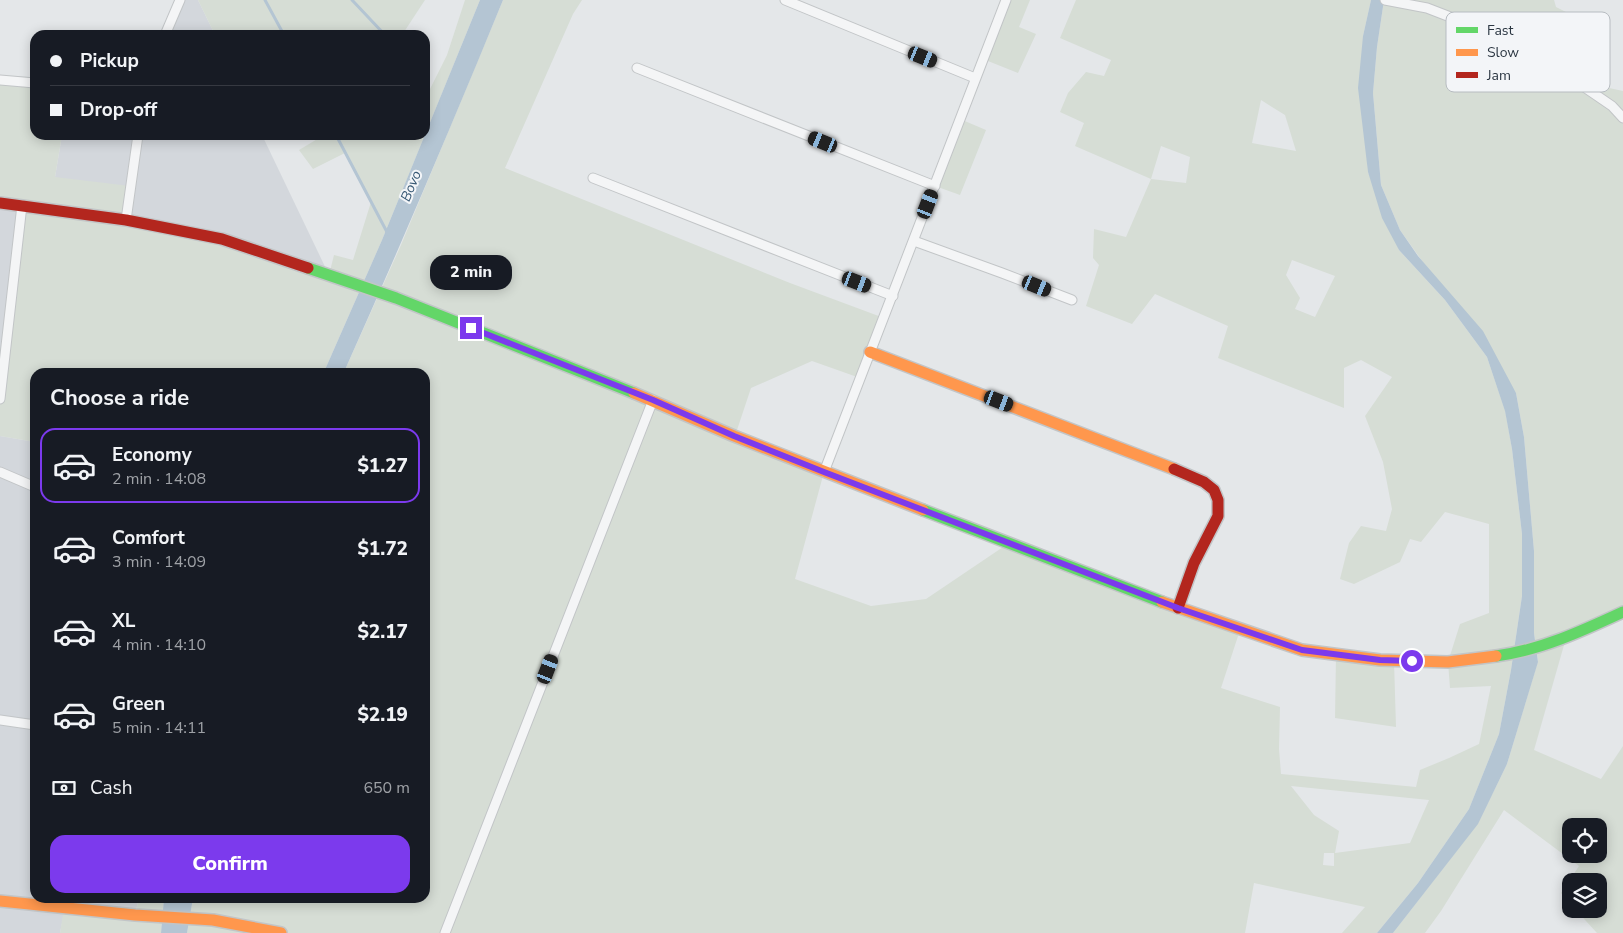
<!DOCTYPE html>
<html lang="en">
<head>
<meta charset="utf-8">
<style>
  :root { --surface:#171b24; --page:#242831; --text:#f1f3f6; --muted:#9ea1a6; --line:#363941; --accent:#7c3aed }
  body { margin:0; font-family:"Nunito Sans",sans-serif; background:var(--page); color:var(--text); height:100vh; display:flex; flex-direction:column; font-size:19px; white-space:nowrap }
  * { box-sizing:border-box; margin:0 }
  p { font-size:16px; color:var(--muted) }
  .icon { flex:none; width:28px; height:28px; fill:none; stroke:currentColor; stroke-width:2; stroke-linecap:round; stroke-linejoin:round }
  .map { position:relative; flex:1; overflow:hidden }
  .side { position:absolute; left:30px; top:368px; width:400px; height:535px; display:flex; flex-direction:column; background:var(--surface); border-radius:15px; box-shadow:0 2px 12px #0003 }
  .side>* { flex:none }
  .hud { position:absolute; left:30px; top:30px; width:400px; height:110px; border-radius:15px; box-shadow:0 2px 12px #0003; display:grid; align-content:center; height:110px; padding:0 20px; background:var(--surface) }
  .fabs { position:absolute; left:1562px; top:818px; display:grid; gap:10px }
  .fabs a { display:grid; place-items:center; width:45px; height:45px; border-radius:10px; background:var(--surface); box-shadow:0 2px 12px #0003; font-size:25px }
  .end { position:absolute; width:22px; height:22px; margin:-11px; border:6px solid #7c3aed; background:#fff; box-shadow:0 0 0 2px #fff }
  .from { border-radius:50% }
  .bubble { position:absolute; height:35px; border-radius:15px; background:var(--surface); box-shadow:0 2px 12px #0003; font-size:16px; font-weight:800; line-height:35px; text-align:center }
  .car { position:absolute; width:15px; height:30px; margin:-15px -8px; border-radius:6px; box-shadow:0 0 4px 1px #0007; background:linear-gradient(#222 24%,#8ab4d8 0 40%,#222 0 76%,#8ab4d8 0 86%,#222 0) }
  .hud b { display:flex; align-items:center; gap:18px; height:48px; font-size:19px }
  .hud b+b { border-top:1px solid var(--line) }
  .hud i { width:12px; height:12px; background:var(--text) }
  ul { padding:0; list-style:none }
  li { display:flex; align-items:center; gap:15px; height:75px; margin:0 10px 8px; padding:0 10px; border:2px solid transparent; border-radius:15px }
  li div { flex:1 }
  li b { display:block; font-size:19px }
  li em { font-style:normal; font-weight:800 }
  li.on { border-color:var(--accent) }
  li>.icon { width:45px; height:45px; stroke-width:1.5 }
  h2 { padding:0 20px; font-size:22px; line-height:60px }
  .pay { display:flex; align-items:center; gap:12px; height:55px; padding:0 20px; font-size:19px }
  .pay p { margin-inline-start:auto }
  .action { display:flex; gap:10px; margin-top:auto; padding:10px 20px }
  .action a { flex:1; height:58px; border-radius:15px; background:var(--accent); color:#fff; font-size:20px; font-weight:800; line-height:58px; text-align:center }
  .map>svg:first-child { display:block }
</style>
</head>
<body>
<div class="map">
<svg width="1623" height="933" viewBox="0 0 1623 933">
  <rect width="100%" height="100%" fill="#e4e7e9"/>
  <g fill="#d3d7dc">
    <polygon points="180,0 198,0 215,35 165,35"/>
    <polygon points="62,135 262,135 329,275 126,220 55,177"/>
    <polygon points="0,203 22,205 0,399"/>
    <polygon points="0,436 35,442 35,898 139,898 135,915 65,908 60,933 0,933"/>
  </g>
  <g fill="#d6ddd5" fill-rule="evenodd">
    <polygon points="198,0 425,0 402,35 215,35"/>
    <polygon points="465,0 480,0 425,135 425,90 427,95 447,55"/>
    <path d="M503 0H582L573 14 505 168 790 283 884 318 860 378 812 361 751 388 735 436 824 472 795 579 871 606 926 599 1009 543 1240 630 1221 688 1280 707 1279 749 1281 774 1416 787 1420 770 1449 758 1479 744 1491 686 1450 688 1448 662 1460 624 1489 613V524L1445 512 1421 542 1410 539 1400 562 1354 584 1340 579 1349 543 1361 526 1386 531 1392 509 1383 462 1365 416 1392 377 1361 360 1344 368V408L1218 358 1228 326 1155 294 1132 324 1086 306 1099 265 1093 258 1094 229 1126 237 1151 179 1075 146 1084 123 1060 112 1068 93 1086 72 1104 76 1111 60 1060 38 1076 0H1371L1363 36 1368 172 1399 250 1445 300 1487 357 1505 410 1512 449 1522 534V596L1511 670 1499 734 1469 809 1418 883 1377 933H1342L1365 907 1254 883 1245 933H187L193 898H425V372H344L401 245ZM1261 100 1285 115 1296 151 1252 143ZM1161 146 1190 157 1186 183 1151 179ZM1292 260 1335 276 1315 317 1295 309 1300 298 1286 275ZM1291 786 1429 800 1410 843 1335 853 1339 831 1314 815ZM1324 853H1334V866L1323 865Z"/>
    <polygon points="1006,0 1030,0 1019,27 1036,34 1018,73 983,59"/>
    <path d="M1384 0H1554L1556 7 1594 26 1600 86 1623 91V612L1566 638 1534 750 1601 779 1623 746V933H1597L1575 909H1599V881H1571V904L1561 893 1579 866 1504 810 1441 911 1425 933H1393L1478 823 1507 764 1538 661 1534 633V551L1524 437 1516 393 1400 230 1381 185 1373 93 1377 47ZM1571 826H1599V854H1571Z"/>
    <polygon points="0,80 35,83 35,135 62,135 55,177 130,186 126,220 222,239 329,275 334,255 353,260 371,202 345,153 313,169 299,150 324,135 425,135 382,240 324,372 35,372 35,442 0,436 0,399 22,206 0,203"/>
    <polygon points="960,119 986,130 960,195 935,186"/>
    <polygon points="1336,654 1394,661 1396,727 1335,718"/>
    <polygon points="139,898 164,898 161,933 60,933 64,908 135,915"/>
  </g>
  <g fill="#b4c5d3">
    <path d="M480 0H503C452 125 399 249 344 372H324L382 240Z"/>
    <polygon points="1371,0 1384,0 1377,47 1373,93 1381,185 1400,230 1418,256 1483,331 1516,393 1524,437 1534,551 1534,633 1538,662 1507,764 1478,824 1393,933 1377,933 1418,883 1469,809 1499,734 1511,670 1522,596 1522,534 1512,449 1505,411 1487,357 1445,300 1399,250 1382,218 1368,172 1358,88 1363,36"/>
    <polygon points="164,898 193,898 187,933 161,933"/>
  </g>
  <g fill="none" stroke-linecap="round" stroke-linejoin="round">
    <g stroke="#b4c5d3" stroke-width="3">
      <polyline points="265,0 284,35"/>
      <polyline points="352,0 385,35"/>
      <polyline points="336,135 388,234"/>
    </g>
    <g stroke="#c2c5c7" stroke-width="11">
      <g id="street">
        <polyline points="785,0 975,78"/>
        <polyline points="1385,0 1427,8 1489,32 1521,48 1574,80 1612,106 1623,118"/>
        <polyline points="165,35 180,0"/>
        <polyline points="637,68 935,186"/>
        <polyline points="0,80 35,83"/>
        <polyline points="593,178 893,296"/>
        <polyline points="126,220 138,135"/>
        <polyline points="914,241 1002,273 1072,300"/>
        <polyline points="0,399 22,205"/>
        <polyline points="0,472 35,487"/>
        <polyline points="824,472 1006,0"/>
        <polyline points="0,720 35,725"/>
        <polyline points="445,933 653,400"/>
      </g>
    </g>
    <g stroke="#c2c5c7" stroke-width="14">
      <g id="fast">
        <polyline points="308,268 396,298 634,393"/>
        <polyline points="923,510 1162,602"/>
        <path d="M1496 656C1541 650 1582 631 1623 612"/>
      </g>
    </g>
    <g stroke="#c2c5c7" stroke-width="14">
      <g id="slow">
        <polyline points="870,352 1174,469"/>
        <polyline points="634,393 734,436 923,510"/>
        <polyline points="1162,602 1302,650 1380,660 1448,662 1496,656"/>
        <polyline points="0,901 135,915 213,920 281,933"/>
      </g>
    </g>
    <g stroke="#c2c5c7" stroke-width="14">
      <g id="jam">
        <polyline points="0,203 126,220 222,239 308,268"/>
        <polyline points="1174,469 1204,482 1214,490 1218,500 1218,516 1194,563 1178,608"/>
      </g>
    </g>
    <use href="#street" stroke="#f4f5f6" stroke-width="9"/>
    <use href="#fast" stroke="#63d668" stroke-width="11"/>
    <use href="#slow" stroke="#ff974d" stroke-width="11"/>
    <use href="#jam" stroke="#b3261e" stroke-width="11"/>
  </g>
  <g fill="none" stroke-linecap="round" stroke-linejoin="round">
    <polyline stroke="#7c3aed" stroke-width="6" points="471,328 653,400 734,436 824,472 1178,608 1302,650 1380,660 1412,661"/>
  </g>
  <g text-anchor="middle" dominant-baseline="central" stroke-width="4" stroke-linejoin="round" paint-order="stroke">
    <g font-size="14" font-style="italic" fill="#375874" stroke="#f3f5f8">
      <text transform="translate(411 186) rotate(-67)">Bovo</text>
    </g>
  </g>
  <rect x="1446" y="12" width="164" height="80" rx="8" fill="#f3f5f8" stroke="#b7bcc1" stroke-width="1"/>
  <rect x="1456" y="27" width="22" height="6" fill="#63d668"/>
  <rect x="1456" y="49" width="22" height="7" fill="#ff974d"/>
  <rect x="1456" y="72" width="22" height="6" fill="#b3261e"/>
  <g font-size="14" fill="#2b3642">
    <text x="1487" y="35">Fast</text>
    <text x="1487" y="57">Slow</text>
    <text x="1487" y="80">Jam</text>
  </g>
</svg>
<div class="fabs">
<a><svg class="icon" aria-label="locate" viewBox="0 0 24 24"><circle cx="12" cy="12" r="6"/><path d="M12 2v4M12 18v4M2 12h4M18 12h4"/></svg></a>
<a><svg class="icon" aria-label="layers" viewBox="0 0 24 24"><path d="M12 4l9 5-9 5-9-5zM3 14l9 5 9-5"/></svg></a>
</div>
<i class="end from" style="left:1412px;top:661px"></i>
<i class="end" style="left:471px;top:328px"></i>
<div class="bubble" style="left:430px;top:255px;width:82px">2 min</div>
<i class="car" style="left:923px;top:57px;rotate:112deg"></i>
<i class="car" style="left:823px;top:142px;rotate:292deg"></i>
<i class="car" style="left:928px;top:204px;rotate:21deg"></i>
<i class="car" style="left:857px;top:282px;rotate:111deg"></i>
<i class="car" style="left:1037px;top:286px;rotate:112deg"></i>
<i class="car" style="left:999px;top:401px;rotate:111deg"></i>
<i class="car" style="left:548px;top:669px;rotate:21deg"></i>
<div class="hud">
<b><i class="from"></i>Pickup</b>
<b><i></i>Drop-off</b>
</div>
<section class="side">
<h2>Choose a ride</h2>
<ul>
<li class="on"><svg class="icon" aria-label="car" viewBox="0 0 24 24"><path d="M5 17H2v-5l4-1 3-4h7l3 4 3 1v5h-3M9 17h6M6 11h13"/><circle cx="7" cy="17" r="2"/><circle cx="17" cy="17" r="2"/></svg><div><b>Economy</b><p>2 min · 14:08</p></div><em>$1.27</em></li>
<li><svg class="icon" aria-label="car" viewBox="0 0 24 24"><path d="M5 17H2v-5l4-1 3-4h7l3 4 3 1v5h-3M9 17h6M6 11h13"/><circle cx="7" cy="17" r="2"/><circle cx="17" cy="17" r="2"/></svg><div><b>Comfort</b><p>3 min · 14:09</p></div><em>$1.72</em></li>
<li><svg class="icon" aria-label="car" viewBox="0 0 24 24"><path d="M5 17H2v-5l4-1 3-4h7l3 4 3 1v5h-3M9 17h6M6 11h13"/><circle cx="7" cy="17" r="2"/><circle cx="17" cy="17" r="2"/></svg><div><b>XL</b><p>4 min · 14:10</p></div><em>$2.17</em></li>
<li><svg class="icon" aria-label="car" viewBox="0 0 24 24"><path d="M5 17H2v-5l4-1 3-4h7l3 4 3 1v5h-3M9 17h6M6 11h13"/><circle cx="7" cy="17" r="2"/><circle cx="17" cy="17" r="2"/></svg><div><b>Green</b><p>5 min · 14:11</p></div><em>$2.19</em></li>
</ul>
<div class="pay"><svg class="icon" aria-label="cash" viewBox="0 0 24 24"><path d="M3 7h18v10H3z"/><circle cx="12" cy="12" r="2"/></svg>Cash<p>650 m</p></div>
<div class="action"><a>Confirm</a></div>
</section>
</div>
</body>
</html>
